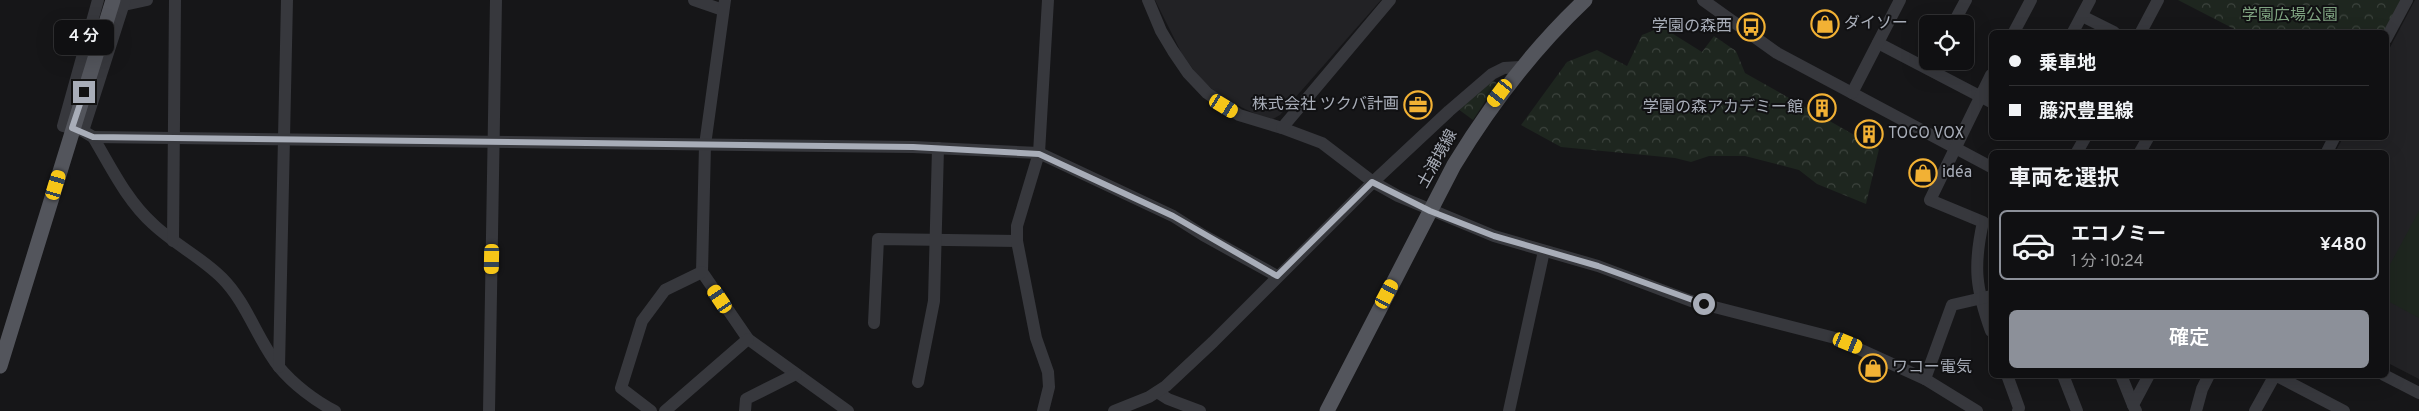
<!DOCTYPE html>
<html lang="ja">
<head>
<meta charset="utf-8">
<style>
  :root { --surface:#101012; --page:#1e1e20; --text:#f1f3f6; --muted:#9c9d9f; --line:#303032; --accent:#8c9099 }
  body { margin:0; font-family:Overpass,"Noto Sans JP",sans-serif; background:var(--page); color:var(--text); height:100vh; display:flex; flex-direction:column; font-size:19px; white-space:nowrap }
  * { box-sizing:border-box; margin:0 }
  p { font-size:16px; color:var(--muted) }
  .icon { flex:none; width:28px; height:28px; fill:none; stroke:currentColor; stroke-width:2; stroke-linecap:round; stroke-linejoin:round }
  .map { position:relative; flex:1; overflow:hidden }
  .drawer { position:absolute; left:1989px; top:150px; width:400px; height:228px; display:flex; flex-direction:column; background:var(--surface); border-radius:8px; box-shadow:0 5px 20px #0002,0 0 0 1px var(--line) }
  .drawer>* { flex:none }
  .guide { position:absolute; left:1989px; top:30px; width:400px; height:110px; border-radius:8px; box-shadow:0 5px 20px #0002,0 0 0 1px var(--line); display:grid; align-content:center; height:110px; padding:0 20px; background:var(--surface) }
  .buttons { position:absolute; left:1919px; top:15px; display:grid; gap:10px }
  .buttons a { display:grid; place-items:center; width:55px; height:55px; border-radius:8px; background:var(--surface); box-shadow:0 5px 20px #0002,0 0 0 1px var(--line); font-size:25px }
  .end { position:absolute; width:22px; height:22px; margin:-11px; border:6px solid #a8adb8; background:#111; box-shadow:0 0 0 2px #111 }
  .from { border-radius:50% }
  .bubble { position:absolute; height:35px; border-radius:8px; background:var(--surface); box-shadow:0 5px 20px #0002,0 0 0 1px var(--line); font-size:16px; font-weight:600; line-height:35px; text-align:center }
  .car { position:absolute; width:15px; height:30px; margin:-15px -8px; border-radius:6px; box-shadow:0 0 4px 1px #0007; background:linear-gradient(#f5c518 24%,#345 0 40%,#f5c518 0 76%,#345 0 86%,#f5c518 0) }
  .guide b { display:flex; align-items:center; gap:18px; height:48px; font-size:19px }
  .guide b+b { border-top:1px solid var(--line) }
  .guide i { width:12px; height:12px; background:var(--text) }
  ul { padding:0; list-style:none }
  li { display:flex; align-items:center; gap:15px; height:70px; margin:0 10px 8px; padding:0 10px; border:2px solid transparent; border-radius:8px }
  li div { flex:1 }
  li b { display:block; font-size:19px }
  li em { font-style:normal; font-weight:600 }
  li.current { border-color:var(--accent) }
  li>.icon { width:45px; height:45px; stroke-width:1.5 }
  h2 { padding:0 20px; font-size:22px; line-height:60px }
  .action { display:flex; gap:10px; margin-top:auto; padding:10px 20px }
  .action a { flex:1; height:58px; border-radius:8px; background:var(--accent); color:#fff; font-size:20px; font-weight:600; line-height:58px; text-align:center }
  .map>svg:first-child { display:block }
</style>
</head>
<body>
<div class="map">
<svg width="2419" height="411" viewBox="0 0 2419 411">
  <defs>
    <pattern id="forest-crowns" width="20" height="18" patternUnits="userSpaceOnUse" patternTransform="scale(1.25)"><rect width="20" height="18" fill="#1e261f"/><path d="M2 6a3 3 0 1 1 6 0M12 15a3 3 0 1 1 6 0" fill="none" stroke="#3c433d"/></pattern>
  </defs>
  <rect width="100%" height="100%" fill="#161618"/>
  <g fill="#222225">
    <polygon points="1155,0 1381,0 1280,115 1273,119 1264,118 1224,99 1200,79 1182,54"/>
    <polygon points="2415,0 2419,0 2419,379 2386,362 2386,152 2335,152 2343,138 2386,138 2386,55"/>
  </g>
  <g fill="url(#forest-crowns)">
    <polygon points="2178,0 2402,0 2385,32 2240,32"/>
    <polygon points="1662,27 1702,52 1714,36 1736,51 1745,73 1879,149 1866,204 1817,184 1799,170 1745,156 1709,156 1691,162 1675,158 1561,147 1521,125 1567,62 1597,50 1627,66 1642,35"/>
    <polygon points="1491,79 1497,83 1473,120 1458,109"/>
  </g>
  <polygon fill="#1e261f" points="2419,211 2419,318 2386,300 2386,272"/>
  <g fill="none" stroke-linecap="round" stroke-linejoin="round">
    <g stroke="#37383d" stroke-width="12">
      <path d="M98 0 63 126 83 131 93 137C111 167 127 201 153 224 174 244 201 257 222 278 247 303 257 339 279 367 293 384 315 401 335 411"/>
      <polyline points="694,0 723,10"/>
      <polyline points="725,0 705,145 702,272 748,339 848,411"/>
      <polyline points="1148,0 1161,31 1173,51 1188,73 1207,93 1239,115 1282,128 1322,143 1373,182 1398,196 1494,236 1598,266 1691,301 1835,338 1925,379 1977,411"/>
      <polyline points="1703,0 1777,53 1991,167"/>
      <polyline points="124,5 147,0"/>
      <polyline points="2082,16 2114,32"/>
      <polyline points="1953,24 1966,0"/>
      <polyline points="2014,32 2031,0"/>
      <polyline points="2073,32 2090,0"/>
      <polyline points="2141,32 2158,0"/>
      <polyline points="2386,39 2407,0"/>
      <polyline points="1878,43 1991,102"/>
      <path d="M1991 75 1930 200 1983 222C1973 267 1976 289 1991 331"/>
      <polyline points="1852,93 1900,0"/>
      <polyline points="1282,128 1390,0"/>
      <polyline points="83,131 125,0"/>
      <polyline points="93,137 913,147 1039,153 1173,216 1203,235 1277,276"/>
      <polyline points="2077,152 2085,138"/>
      <polyline points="2140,152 2148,138"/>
      <polyline points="2327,152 2334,138"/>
      <polyline points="173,241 175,0"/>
      <polyline points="874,323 878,239 1017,241"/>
      <polyline points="279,367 287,0"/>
      <polyline points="2007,375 2019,408 2018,411"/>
      <polyline points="2063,375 2077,411"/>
      <polyline points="2121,375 2133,405"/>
      <polyline points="2384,375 2419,393"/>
      <polyline points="1925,379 1952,305 1991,296"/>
      <polyline points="918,382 934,301 938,148"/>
      <polyline points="1157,392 1168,399 1200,411"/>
      <polyline points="489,411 496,0"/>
      <polyline points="651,411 621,388 642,321 665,290 702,272"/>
      <polyline points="665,411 748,339"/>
      <polyline points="745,411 746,399 796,374"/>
      <polyline points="1043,411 1049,387 1048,372 1036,338 1017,241 1017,226 1039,153 1048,0"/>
      <polyline points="1114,411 1149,397 1166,386 1213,342 1373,182 1449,111 1492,74 1504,68 1520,67"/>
      <polyline points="1509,411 1544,251"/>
      <polyline points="2136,411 2133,405 2149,375"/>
      <polyline points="2196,411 2202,389 2209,375"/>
      <polyline points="2255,411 2275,375 2344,411"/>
    </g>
    <g stroke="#53555c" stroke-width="15">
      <polyline points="0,366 113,0"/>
      <path d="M1327 411 1454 165C1491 104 1533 49 1585 0"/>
    </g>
  </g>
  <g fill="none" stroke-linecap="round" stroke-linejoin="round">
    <polyline stroke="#a8adb8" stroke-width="6" points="84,92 72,128 93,137 913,147 1039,154 1173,216 1277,276 1372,182 1430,211 1494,236 1598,266 1704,304"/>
  </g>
  <defs>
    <g id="shop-ring" transform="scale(1.4375)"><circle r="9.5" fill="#111113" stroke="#f2b134" stroke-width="1.5"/><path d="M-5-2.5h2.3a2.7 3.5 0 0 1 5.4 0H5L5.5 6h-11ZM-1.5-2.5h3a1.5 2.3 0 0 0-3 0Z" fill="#f2b134"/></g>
    <g id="bus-ring" transform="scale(1.4375)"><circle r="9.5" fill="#111113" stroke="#f2b134" stroke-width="1.5"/><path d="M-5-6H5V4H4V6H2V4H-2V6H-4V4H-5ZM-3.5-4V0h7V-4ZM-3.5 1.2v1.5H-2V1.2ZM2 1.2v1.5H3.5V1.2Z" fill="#f2b134"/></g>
    <g id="office-ring" transform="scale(1.4375)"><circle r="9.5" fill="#111113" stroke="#f2b134" stroke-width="1.5"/><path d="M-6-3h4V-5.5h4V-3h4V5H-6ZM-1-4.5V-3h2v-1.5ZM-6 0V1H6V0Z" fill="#f2b134"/></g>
    <g id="building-ring" transform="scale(1.4375)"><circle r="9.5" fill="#111113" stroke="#f2b134" stroke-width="1.5"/><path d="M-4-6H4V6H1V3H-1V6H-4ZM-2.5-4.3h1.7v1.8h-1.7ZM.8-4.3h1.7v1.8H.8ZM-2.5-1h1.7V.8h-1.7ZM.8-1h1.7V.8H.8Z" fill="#f2b134"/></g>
  </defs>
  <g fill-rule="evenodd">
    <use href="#shop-ring" x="1825" y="24"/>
    <use href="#bus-ring" x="1751" y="27"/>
    <use href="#office-ring" x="1418" y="105"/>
    <use href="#building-ring" x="1822" y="108"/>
    <use href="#building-ring" x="1869" y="134"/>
    <use href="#shop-ring" x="1923" y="173"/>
    <use href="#shop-ring" x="1873" y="368"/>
  </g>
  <g text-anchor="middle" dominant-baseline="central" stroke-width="4" stroke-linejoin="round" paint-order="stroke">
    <g font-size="16" fill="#7fa381" stroke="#111113">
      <text x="2290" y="16">学園広場公園</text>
    </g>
    <g font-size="16" fill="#a8adb8" stroke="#111113" text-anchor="start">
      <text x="1844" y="24">ダイソー</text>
      <text x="1732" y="27" text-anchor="end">学園の森西</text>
      <text x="1399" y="105" text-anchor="end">株式会社 ツクバ計画</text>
      <text x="1803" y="108" text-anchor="end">学園の森アカデミー館</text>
      <text x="1888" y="134">TOCO VOX</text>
      <text x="1942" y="173">idéa</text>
      <text x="1892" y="368">ワコー電気</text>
    </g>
    <g font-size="16" fill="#a8adb8" stroke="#111113">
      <text transform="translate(1438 159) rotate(-61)">土浦境線</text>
    </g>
  </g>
</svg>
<div class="buttons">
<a><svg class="icon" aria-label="locate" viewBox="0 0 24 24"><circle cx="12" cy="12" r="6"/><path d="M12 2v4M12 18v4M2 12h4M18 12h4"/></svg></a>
</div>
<i class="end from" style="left:1704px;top:304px"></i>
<i class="end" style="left:84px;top:92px"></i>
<div class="bubble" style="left:54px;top:20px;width:60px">4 分</div>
<i class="car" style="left:1500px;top:93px;rotate:217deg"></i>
<i class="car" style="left:1224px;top:106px;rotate:121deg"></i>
<i class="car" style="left:56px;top:185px;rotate:17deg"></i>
<i class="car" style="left:492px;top:259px;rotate:181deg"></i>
<i class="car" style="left:1387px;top:294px;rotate:28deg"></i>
<i class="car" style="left:720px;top:299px;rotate:326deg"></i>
<i class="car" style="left:1848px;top:343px;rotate:112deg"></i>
<div class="guide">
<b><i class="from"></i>乗車地</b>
<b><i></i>藤沢豊里線</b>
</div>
<section class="drawer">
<h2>車両を選択</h2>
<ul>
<li class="current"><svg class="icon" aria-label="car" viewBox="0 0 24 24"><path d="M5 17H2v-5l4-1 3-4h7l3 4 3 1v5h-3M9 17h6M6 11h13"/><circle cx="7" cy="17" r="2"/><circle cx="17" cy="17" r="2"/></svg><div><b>エコノミー</b><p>1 分 · 10:24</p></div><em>¥480</em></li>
</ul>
<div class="action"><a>確定</a></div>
</section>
</div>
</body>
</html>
